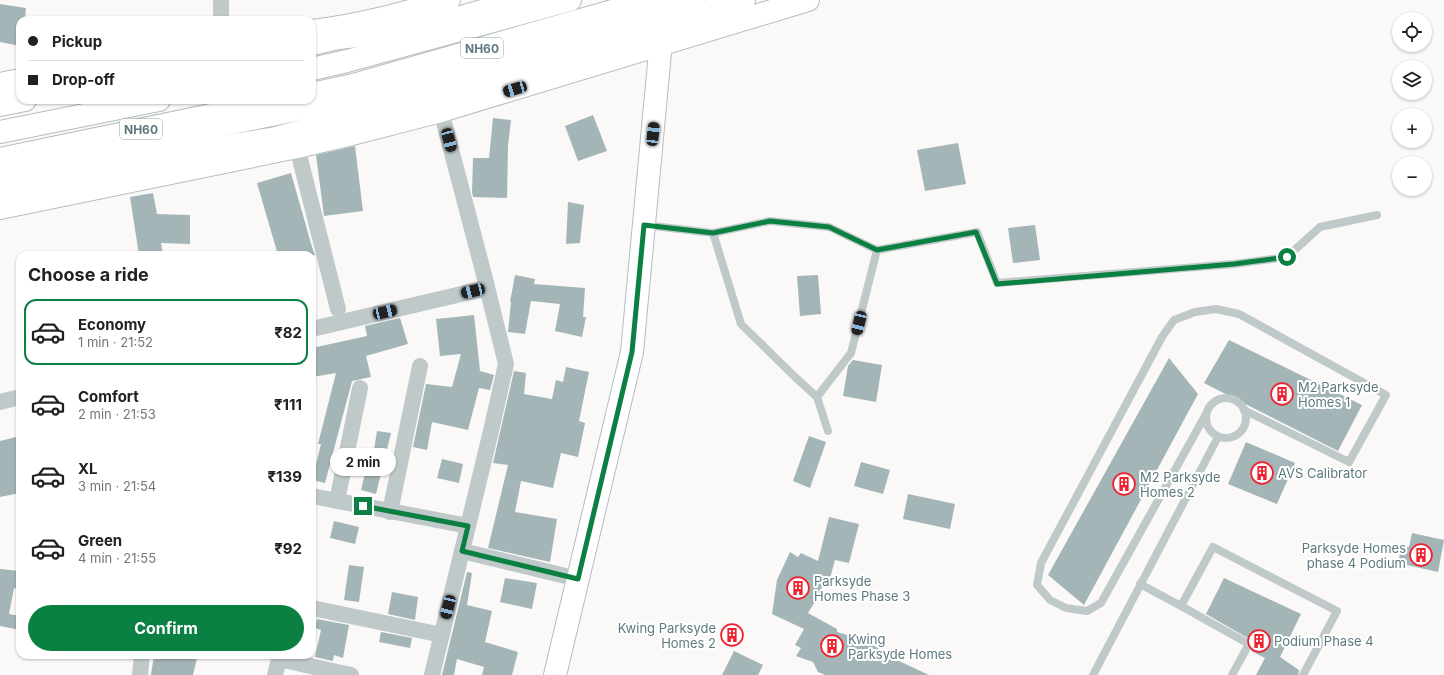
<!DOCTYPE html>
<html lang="en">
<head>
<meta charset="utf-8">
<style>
  :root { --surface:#fff; --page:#f2f2f2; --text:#202124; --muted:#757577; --line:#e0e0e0; --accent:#0b8043 }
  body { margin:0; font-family:Inter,sans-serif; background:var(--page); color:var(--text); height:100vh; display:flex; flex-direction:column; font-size:15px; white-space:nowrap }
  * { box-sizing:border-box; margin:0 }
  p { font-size:13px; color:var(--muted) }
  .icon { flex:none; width:22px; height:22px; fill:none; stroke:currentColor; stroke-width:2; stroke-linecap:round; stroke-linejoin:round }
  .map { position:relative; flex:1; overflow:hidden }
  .side { position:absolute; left:16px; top:251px; width:300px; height:408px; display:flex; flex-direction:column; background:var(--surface); border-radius:12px; box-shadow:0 1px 3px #0004 }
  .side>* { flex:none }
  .banner { position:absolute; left:16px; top:16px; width:300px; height:88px; border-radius:12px; box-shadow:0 1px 3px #0004; display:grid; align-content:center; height:88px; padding:0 12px; background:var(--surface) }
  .tools { position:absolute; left:1392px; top:12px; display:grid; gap:8px }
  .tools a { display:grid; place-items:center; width:40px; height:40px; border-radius:50%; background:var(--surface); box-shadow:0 1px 3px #0004; font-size:20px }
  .end { position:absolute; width:18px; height:18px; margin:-9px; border:5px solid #0b8043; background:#fff; box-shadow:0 0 0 2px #fff }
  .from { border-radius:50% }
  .bubble { position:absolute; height:28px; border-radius:14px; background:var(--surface); box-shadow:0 1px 3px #0004; font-size:13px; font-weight:700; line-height:28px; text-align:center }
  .car { position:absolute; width:12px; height:24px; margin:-12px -6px; border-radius:5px; box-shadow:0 0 3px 1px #0007; background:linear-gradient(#222 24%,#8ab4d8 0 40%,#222 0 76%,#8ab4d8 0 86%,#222 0) }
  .banner b { display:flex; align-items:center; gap:14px; height:38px; font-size:15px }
  .banner b+b { border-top:1px solid var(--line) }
  .banner i { width:10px; height:10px; background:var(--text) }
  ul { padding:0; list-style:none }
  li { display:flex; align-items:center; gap:12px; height:66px; margin:0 8px 6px; padding:0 4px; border:2px solid transparent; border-radius:12px }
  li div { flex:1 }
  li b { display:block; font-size:15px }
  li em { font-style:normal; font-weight:700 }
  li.on { border-color:var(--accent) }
  li>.icon { width:36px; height:36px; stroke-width:1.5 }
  h2 { padding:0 12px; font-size:18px; line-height:48px }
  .action { display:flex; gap:8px; margin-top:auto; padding:8px 12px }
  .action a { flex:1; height:46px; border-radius:24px; background:var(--accent); color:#fff; font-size:16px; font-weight:700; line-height:46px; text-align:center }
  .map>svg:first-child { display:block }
</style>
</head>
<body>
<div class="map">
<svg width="1444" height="675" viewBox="0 0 1444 675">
  <rect width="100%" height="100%" fill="#faf9f7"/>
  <g fill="#a4b5b7">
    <polygon points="0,4 26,8 25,20 20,20 20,46 0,42"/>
    <polygon points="593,115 607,151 578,161 565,126"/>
    <polygon points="493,118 511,120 508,146 507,198 473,197 472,192 473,158 489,158"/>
    <polygon points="958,143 966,184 925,191 917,150"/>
    <polygon points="355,146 363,211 324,216 316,155"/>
    <polygon points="291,173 312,247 315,255 278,255 257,183"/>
    <polygon points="153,193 157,214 190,215 190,244 161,243 163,255 139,255 130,197"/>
    <polygon points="568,202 584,205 580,243 566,244"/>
    <polygon points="1035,225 1040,260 1013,263 1008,228"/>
    <polygon points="515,275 535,279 534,284 585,288 583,317 586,317 582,337 555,331 560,304 531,301 525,334 508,332 511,302 510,302"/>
    <polygon points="818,275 821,314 800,316 797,276"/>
    <polygon points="474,315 480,371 494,375 490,390 479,388 468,430 432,422 427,450 413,447 426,384 452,387 461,354 440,356 436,319"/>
    <polygon points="400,318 408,344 366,356 371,377 352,381 325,483 312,480 321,444 318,444 336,373 312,377 312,348 367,336 365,326"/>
    <polygon points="1229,340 1362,405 1338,451 1204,383"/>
    <polygon points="1169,358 1198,394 1084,605 1048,575"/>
    <polygon points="853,360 882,365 876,402 843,396 848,366"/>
    <polygon points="566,367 589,372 579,421 585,423 578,457 561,453 553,488 521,481 515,512 557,519 550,562 488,548 508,465 493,463 514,371 526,373 524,394 552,399 556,380 563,382"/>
    <polygon points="377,431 391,433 376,494 361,490 371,449 374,450"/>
    <polygon points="20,436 20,493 0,497 0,441"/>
    <polygon points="809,436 826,442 810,488 793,481"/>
    <polygon points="1246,442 1295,463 1277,504 1228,484"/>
    <polygon points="442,459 463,464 459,483 437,478"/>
    <polygon points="861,462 890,470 883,494 854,486"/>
    <polygon points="908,494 955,504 950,529 903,519"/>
    <polygon points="829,517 859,524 849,563 835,560 829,582 824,581 819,595 808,613 837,629 837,632 864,640 897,659 897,660 929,675 825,675 818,672 813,662 796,656 801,648 795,645 804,629 772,614 777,580 790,552 798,557 801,553 818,561"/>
    <polygon points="334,521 359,527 355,544 330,538"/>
    <polygon points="1412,533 1444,540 1438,572 1398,563 1402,545 1409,547"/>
    <polygon points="349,565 364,567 359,602 344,600"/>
    <polygon points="0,569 20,571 20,589 14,588 9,614 20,616 20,630 0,626"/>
    <polygon points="467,572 472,573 467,605 492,611 485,642 518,652 512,675 482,675 484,667 457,659 454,675 442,675"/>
    <polygon points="505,578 537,583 532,609 500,602"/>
    <polygon points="1224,578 1301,614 1280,657 1299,670 1298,675 1256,675 1265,658 1251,651 1254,644 1253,641 1206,614"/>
    <polygon points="392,592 418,597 415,620 388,614"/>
    <polygon points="317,619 349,625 343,658 334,655 333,661 315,657 321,630 315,628"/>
    <polygon points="381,632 412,638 410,648 379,642"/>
    <polygon points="734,651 763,665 758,675 722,675"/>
    <polygon points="154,655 183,655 197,658 193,675 151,675"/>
  </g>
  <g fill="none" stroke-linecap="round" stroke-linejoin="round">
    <g stroke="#b2bebf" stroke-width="24">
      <g id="secondary">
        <path d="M312 31C358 26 404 13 449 0"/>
        <polyline points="0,84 20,80"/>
        <polyline points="0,208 297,147 348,135 441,111 808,0"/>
        <polyline points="555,675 632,352 662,31"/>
      </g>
    </g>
    <g stroke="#b4bdbf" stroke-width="24">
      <g id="primary">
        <polyline points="394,36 521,0"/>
        <polyline points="0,171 358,97 693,0"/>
      </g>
    </g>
    <g stroke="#b6bdbf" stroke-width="24">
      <g id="highway">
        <polyline points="312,44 338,38 412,30"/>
        <polyline points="312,69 347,61 570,0"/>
        <polyline points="312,94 353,85 651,0"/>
        <polyline points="0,105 25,100"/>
        <polyline points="0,132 159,100"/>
        <polyline points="0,159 283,100"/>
        <polyline points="0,188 88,169 276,138 351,118 744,0"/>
      </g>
    </g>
    <g stroke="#c0c9ca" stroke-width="8">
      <polyline points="645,225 713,233 770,221 829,227 877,250 977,232 997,283 1234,264 1287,257 1320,227 1377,215"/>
      <polyline points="713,233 741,324 795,377 817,397 828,431"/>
      <polyline points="817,397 851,353 877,250"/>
      <circle cx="1226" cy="418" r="20"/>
      <polyline points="1206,414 1101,603 1087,611 1066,608 1050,600 1037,585 1041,563 1162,337 1174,320 1195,312 1216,309 1239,314 1386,395 1349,462 1244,410"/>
      <polyline points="1140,584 1181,606 1213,547 1337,611 1303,675"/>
      <polyline points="1181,606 1249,644 1232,675"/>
      <polyline points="1093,675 1218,437"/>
    </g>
    <g stroke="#c0c9ca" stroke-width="16">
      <polyline points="221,0 221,20"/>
      <polyline points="297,147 338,309"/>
      <polyline points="312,329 487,288"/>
      <polyline points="0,402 20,397"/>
      <polyline points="312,496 468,526"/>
      <polyline points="337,501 360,388"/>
      <polyline points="390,512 420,366"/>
      <polyline points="462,551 578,579"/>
      <polyline points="312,608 442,635"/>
      <polyline points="140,675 142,655"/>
      <polyline points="275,675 279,659 351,675"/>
      <polyline points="432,675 491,431 506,364 483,271 441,111"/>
    </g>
    <use href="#secondary" stroke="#fff" stroke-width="22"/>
    <use href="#primary" stroke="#fff" stroke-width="22"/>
    <use href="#highway" stroke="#fff" stroke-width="22"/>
  </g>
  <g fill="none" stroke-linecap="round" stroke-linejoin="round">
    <polyline stroke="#0b8043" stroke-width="5" points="363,506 468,526 462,551 578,579 632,352 644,225 713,233 770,221 829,227 877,250 976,232 997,284 1234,264 1287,257"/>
  </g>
  <defs>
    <g id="building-ring" transform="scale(1.15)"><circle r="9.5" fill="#fff" stroke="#f1202e" stroke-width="1.5"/><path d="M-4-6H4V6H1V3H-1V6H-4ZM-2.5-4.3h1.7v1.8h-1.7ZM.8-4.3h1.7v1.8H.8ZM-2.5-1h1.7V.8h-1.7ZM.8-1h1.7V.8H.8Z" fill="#f1202e"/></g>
  </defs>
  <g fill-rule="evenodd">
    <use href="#building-ring" x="1282" y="394"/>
    <use href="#building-ring" x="1262" y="473"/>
    <use href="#building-ring" x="1124" y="484"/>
    <use href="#building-ring" x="1421" y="555"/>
    <use href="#building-ring" x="798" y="588"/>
    <use href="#building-ring" x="732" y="635"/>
    <use href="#building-ring" x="1259" y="641"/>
    <use href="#building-ring" x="832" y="646"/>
  </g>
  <g text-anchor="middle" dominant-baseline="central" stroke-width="4" stroke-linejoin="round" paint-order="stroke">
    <g fill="#fff" stroke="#8ea2a5" stroke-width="1">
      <rect x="461" y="38" width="42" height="20" rx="3"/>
      <rect x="120" y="119" width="42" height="20" rx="3"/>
    </g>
    <g font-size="12" font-weight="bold" fill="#5e7a7f">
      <text x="482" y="48">NH60</text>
      <text x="141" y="129">NH60</text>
    </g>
    <g font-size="13" fill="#5e7a7f" stroke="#fff" text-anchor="start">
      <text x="1298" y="387">M2 Parksyde<tspan x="1298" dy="15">Homes 1</tspan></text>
      <text x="1278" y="473">AVS Calibrator</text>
      <text x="1140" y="477">M2 Parksyde<tspan x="1140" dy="15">Homes 2</tspan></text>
      <text x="1406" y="548" text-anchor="end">Parksyde Homes<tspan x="1406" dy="15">phase 4 Podium</tspan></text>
      <text x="814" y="581">Parksyde<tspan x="814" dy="15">Homes Phase 3</tspan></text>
      <text x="716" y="628" text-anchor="end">Kwing Parksyde<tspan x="716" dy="15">Homes 2</tspan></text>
      <text x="848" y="639">Kwing<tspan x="848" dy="15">Parksyde Homes</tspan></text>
      <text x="1274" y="641">Podium Phase 4</text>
    </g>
  </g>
</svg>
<div class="tools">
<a><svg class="icon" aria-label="locate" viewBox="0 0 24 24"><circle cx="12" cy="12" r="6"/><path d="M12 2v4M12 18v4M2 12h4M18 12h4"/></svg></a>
<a><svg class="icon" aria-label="layers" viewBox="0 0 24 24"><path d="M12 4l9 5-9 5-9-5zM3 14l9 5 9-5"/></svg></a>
<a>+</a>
<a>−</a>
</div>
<i class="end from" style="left:1287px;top:257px"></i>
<i class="end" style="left:363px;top:506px"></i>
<div class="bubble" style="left:330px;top:448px;width:66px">2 min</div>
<i class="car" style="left:515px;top:89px;rotate:254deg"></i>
<i class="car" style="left:653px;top:134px;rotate:6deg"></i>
<i class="car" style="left:449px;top:140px;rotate:165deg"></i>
<i class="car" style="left:473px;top:291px;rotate:257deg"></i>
<i class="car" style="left:385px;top:312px;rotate:77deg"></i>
<i class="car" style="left:859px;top:323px;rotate:194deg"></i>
<i class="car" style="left:448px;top:607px;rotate:194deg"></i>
<div class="banner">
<b><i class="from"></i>Pickup</b>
<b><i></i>Drop-off</b>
</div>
<section class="side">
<h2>Choose a ride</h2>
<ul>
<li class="on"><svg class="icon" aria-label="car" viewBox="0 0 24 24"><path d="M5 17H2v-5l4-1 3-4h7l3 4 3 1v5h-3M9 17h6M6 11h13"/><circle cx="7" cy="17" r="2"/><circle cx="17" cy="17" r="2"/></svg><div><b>Economy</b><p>1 min · 21:52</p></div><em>₹82</em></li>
<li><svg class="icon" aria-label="car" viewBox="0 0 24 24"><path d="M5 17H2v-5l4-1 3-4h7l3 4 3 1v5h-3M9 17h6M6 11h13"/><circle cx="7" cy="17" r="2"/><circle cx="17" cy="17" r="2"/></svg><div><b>Comfort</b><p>2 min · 21:53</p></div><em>₹111</em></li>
<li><svg class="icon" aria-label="car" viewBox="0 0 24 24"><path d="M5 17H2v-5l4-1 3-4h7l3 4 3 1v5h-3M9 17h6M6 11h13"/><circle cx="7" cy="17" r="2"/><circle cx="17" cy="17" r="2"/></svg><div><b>XL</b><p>3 min · 21:54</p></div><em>₹139</em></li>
<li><svg class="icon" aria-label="car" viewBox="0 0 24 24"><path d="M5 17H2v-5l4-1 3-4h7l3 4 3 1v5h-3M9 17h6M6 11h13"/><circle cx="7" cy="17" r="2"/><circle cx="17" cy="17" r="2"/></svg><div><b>Green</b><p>4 min · 21:55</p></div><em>₹92</em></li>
</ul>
<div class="action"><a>Confirm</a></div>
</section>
</div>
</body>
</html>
